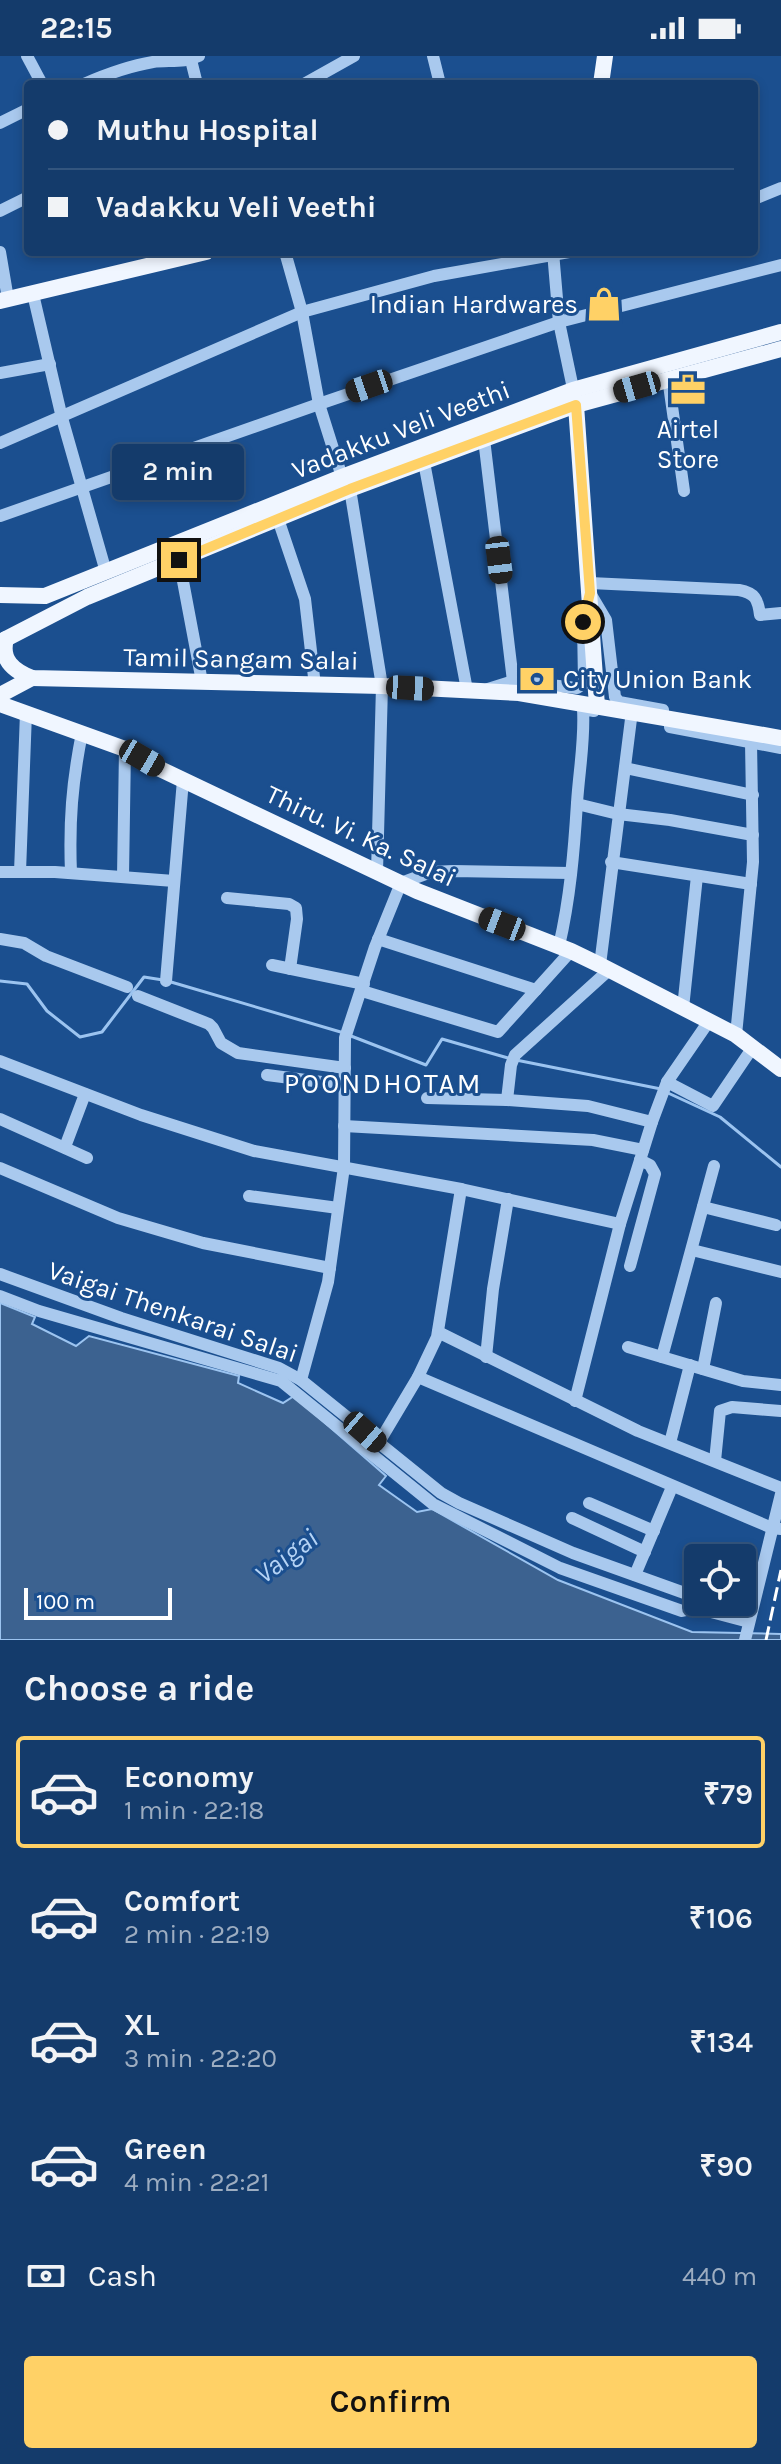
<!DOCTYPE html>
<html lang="en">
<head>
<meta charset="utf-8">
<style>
  :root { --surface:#143b6b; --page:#214673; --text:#f1f3f6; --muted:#9dadc1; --line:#33557e; --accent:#ffd166 }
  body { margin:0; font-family:Karla,sans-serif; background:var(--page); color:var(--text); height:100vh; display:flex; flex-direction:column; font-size:30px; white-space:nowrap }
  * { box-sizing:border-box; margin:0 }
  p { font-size:26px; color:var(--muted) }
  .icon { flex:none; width:44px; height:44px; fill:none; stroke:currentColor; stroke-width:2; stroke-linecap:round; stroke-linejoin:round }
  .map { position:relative; height:1584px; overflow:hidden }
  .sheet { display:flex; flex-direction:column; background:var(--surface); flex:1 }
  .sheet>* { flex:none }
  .hud { position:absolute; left:24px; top:24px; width:734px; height:176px; border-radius:8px; box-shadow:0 4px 12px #0003,0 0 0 2px var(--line); display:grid; align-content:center; height:176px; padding:0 24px; background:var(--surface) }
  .buttons { position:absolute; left:684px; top:1488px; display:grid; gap:16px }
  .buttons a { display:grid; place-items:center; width:72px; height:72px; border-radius:8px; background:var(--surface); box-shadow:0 4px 12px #0003,0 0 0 2px var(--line); font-size:40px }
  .scale { position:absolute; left:24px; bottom:20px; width:148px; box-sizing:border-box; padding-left:8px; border:4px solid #fff; border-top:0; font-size:22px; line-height:28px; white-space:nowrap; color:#fff; -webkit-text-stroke:6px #1b4f8f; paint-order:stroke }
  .end { position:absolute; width:36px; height:36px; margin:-18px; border:10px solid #ffd166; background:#111; box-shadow:0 0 0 4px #111 }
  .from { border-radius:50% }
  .bubble { position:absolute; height:56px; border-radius:8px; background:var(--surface); box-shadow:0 4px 12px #0003,0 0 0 2px var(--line); font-size:26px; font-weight:600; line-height:56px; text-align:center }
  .car { position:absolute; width:24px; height:48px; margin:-24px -12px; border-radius:10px; box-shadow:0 0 6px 2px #0007; background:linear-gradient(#222 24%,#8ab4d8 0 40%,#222 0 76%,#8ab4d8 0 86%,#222 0) }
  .hud b { display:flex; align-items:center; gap:28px; height:76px; font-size:30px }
  .hud b+b { border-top:2px solid var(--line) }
  .hud i { width:20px; height:20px; background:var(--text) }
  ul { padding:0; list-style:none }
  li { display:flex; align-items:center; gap:24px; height:112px; margin:0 16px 12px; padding:0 8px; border:4px solid transparent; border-radius:8px }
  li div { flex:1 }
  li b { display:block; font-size:30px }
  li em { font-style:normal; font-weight:600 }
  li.on { border-color:var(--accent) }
  li>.icon { width:72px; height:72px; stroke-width:1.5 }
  h2 { padding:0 24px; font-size:36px; line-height:96px }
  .pay { display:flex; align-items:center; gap:20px; height:88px; padding:0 24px; font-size:30px }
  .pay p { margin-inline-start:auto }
  .cta { display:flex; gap:16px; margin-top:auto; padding:16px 24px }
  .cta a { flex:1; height:92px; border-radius:8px; background:var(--accent); color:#111; font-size:32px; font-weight:600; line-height:92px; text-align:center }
  .status { display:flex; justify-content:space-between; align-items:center; height:56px; padding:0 40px; background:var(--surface); direction:ltr }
  .status svg { height:22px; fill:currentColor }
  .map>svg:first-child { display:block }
</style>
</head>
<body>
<div class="status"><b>22:15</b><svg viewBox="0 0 49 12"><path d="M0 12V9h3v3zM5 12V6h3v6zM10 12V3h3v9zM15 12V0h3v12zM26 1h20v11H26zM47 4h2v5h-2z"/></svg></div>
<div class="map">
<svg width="781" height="1584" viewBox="0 0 781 1584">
  <rect width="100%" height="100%" fill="#1b4f8f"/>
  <polygon fill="#3c6290" stroke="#9cc4f0" stroke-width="2" points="0,1247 35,1261 32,1268 76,1290 89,1280 239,1320 238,1327 283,1347 294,1340 386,1420 379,1429 417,1456 432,1453 558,1524 692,1576 781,1578 781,1584 0,1584"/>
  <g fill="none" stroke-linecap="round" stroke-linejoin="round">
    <g stroke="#9cc4f0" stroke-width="3">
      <polyline points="0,925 27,928 47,955 80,981 102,976 144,921 163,924"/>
      <polyline points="171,926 344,977"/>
      <polyline points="351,980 426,1009 442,983 508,1002"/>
      <polyline points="516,1004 661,1033"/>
      <polyline points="668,1037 720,1061 781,1111"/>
    </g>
    <g stroke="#a9c9ee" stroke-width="12">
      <polyline points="27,0 42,28"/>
      <polyline points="190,0 197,28"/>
      <polyline points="433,0 440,28"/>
      <path d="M84 28C107 18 129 10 153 6 169 4 185 7 199 0"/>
      <polyline points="304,28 354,0"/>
      <polyline points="0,67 28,53"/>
      <polyline points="754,143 781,132"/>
      <polyline points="0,155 28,141"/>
      <polyline points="0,196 8,243"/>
      <polyline points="285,196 302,256 319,348 342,421"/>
      <polyline points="553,196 559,266 575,342"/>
      <polyline points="33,238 62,362 106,516"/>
      <polyline points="0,317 50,308"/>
      <polyline points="668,322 684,435"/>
      <polyline points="484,383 513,625"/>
      <polyline points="0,387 302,256 434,220 569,196"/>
      <polyline points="424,406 467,634"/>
      <polyline points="350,433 382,630 377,816"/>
      <polyline points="0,460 319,348 559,266 781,209"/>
      <polyline points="278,463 305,543 315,630"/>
      <polyline points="179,504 202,626"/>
      <path d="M590 527 739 534C755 537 758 543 760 559L781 557"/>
      <polyline points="488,633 513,625 577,632 584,627 583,566 590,537 606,564 615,641 619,646 663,654"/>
      <polyline points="670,671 781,692"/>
      <polyline points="625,712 753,739"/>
      <polyline points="577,748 618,758 670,764 753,779"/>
      <polyline points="611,806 751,828"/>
      <polyline points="0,816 55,816 174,825"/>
      <polyline points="20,816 26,657"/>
      <path d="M71 817C69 766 72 727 82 677"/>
      <polyline points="123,821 125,693"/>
      <polyline points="227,842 289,848 296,852 297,863 290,913"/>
      <polyline points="0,883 24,887 46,900 127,931"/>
      <polyline points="378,883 536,934"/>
      <path d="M559 890C570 843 574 795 577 747 579 715 585 684 583 653L594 655"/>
      <polyline points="272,909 364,928"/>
      <polyline points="600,909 631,663"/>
      <polyline points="166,925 183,724"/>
      <polyline points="362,935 498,976 571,895"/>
      <polyline points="138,940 209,968 213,972 221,987 238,997 345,1012"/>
      <polyline points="683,952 697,820"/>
      <polyline points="736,979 753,806 751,686"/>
      <polyline points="0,1005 141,1059 254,1095 461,1133 620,1168"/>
      <polyline points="267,1019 345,1029"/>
      <polyline points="667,1026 713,1050 753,991"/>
      <polyline points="427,1042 507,1044 588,1050 652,1066"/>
      <polyline points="507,1044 511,1009 515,999 609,914"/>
      <polyline points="0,1063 87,1102"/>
      <polyline points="344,1070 593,1084 643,1094"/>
      <polyline points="65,1091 85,1038"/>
      <polyline points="0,1112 118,1162 203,1187 330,1212"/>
      <polyline points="249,1140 338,1152"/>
      <polyline points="703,1151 776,1169"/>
      <polyline points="692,1194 781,1216"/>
      <polyline points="630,1210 655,1118 650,1109 640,1104"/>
      <polyline points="0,1218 121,1262 279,1312 301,1324 441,1437 459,1447 573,1497 690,1539 696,1552"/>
      <polyline points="0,1240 39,1255 281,1325 433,1448 560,1512 682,1555 696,1552 749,1566"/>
      <polyline points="438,1276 638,1375 781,1432"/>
      <polyline points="628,1291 743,1325 781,1329"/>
      <polyline points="486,1301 493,1233 508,1143"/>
      <polyline points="662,1301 714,1110"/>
      <polyline points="703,1313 716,1247"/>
      <polyline points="418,1321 772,1472 781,1473"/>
      <polyline points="301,1324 328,1226 344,1111 345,982 375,891 401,827 431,816 453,815 571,817"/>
      <polyline points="575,1345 620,1168 652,1066 667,1026 709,965"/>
      <polyline points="670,1387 690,1309"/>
      <polyline points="378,1388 418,1321 437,1281 461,1133"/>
      <polyline points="715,1405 720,1355 732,1351 781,1355"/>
      <polyline points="589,1447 654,1475"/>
      <polyline points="572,1462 645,1496"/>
      <polyline points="635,1519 672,1431"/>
      <polyline points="745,1584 781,1438"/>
    </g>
    <g stroke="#f0f6ff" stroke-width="16">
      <polyline points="601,28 605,0"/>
      <polyline points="0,245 206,196"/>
      <polyline points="576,349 597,650"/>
      <polyline points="0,539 45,540 342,421 573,334 781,276"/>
      <path d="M6 583C0 604 14 615 32 622L382 630 519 637 781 682"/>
      <polyline points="0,586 87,541 350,433 576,349 781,293"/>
      <polyline points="0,639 32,622"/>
      <polyline points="0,648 125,693 158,712 417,835 571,895 600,909 736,979 781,1013"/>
    </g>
    <polyline stroke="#fff" stroke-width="3" stroke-dasharray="14 6" stroke-linecap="butt" points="766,1584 781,1514"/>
  </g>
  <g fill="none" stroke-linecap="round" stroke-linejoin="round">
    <polyline stroke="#ffd166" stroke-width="10" points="179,504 350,433 576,349 590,537 583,566"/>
  </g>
  <defs>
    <g id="shop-bare" transform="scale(2.76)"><path d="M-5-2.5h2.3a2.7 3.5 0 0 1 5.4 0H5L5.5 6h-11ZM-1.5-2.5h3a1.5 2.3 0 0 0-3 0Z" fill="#ffd166" stroke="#1b4f8f" stroke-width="2.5" paint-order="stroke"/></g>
    <g id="office-bare" transform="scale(2.76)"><path d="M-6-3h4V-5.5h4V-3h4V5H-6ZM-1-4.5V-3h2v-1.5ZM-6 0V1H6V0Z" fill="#ffd166" stroke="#1b4f8f" stroke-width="2.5" paint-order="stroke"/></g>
    <g id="bank-bare" transform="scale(2.76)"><path d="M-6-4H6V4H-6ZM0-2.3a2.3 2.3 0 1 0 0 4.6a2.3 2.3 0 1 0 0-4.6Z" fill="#ffd166" stroke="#1b4f8f" stroke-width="2.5" paint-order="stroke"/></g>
  </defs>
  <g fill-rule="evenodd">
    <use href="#shop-bare" x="604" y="248"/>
    <use href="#office-bare" x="688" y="334"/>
    <use href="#bank-bare" x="537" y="623"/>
  </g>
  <g text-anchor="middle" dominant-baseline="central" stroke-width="6" stroke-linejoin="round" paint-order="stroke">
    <g font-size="26" fill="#fff" stroke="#1b4f8f" text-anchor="end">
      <text x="578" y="248">Indian Hardwares</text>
      <text x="688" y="373" text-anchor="middle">Airtel<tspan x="688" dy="30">Store</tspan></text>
      <text x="563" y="623" text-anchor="start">City Union Bank</text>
    </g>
    <g font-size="26" fill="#fff" stroke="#1b4f8f">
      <text transform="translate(401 374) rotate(-21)">Vadakku Veli Veethi</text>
      <text transform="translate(241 603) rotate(1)">Tamil Sangam Salai</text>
      <text transform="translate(361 780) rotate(25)">Thiru. Vi. Ka. Salai</text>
      <text transform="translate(173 1256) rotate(19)">Vaigai Thenkarai Salai</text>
    </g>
    <g font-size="28" letter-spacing="2" fill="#fff" stroke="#1b4f8f">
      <text x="383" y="1027">POONDHOTAM</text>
    </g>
    <g font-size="28" font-style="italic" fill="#b5d3f5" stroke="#1b4f8f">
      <text transform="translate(286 1500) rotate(-37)">Vaigai</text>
    </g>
  </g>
</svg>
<div class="buttons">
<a><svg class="icon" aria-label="locate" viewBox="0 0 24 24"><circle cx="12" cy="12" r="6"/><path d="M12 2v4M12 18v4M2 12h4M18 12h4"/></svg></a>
</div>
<div class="scale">100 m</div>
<i class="end from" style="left:583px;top:566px"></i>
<i class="end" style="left:179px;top:504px"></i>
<div class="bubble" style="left:112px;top:388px;width:132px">2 min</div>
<i class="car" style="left:369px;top:330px;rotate:251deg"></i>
<i class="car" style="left:637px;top:331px;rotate:254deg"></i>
<i class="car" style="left:499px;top:504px;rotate:173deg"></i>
<i class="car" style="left:410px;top:632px;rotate:93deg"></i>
<i class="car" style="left:142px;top:702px;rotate:120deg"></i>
<i class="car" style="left:502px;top:868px;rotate:291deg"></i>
<i class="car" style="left:365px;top:1376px;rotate:131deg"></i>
<div class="hud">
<b><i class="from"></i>Muthu Hospital</b>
<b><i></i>Vadakku Veli Veethi</b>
</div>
</div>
<section class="sheet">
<h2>Choose a ride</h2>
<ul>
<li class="on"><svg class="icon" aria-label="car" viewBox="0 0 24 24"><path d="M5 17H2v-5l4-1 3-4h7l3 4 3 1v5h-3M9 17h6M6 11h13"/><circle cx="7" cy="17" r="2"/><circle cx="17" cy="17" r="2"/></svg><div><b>Economy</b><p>1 min · 22:18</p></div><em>₹79</em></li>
<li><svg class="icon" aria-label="car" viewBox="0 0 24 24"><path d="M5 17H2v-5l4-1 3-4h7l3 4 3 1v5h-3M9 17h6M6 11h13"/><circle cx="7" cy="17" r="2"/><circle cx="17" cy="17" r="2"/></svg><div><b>Comfort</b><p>2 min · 22:19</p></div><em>₹106</em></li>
<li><svg class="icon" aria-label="car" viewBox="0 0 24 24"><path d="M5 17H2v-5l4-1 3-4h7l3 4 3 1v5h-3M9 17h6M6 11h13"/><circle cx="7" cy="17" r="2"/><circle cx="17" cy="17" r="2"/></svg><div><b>XL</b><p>3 min · 22:20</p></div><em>₹134</em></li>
<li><svg class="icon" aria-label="car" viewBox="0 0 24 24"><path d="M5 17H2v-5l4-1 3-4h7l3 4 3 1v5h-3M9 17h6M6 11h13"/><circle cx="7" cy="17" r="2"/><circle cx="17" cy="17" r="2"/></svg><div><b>Green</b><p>4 min · 22:21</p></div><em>₹90</em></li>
</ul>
<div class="pay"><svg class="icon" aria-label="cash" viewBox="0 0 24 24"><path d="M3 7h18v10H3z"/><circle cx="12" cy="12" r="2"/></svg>Cash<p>440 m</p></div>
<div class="cta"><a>Confirm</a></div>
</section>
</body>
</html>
